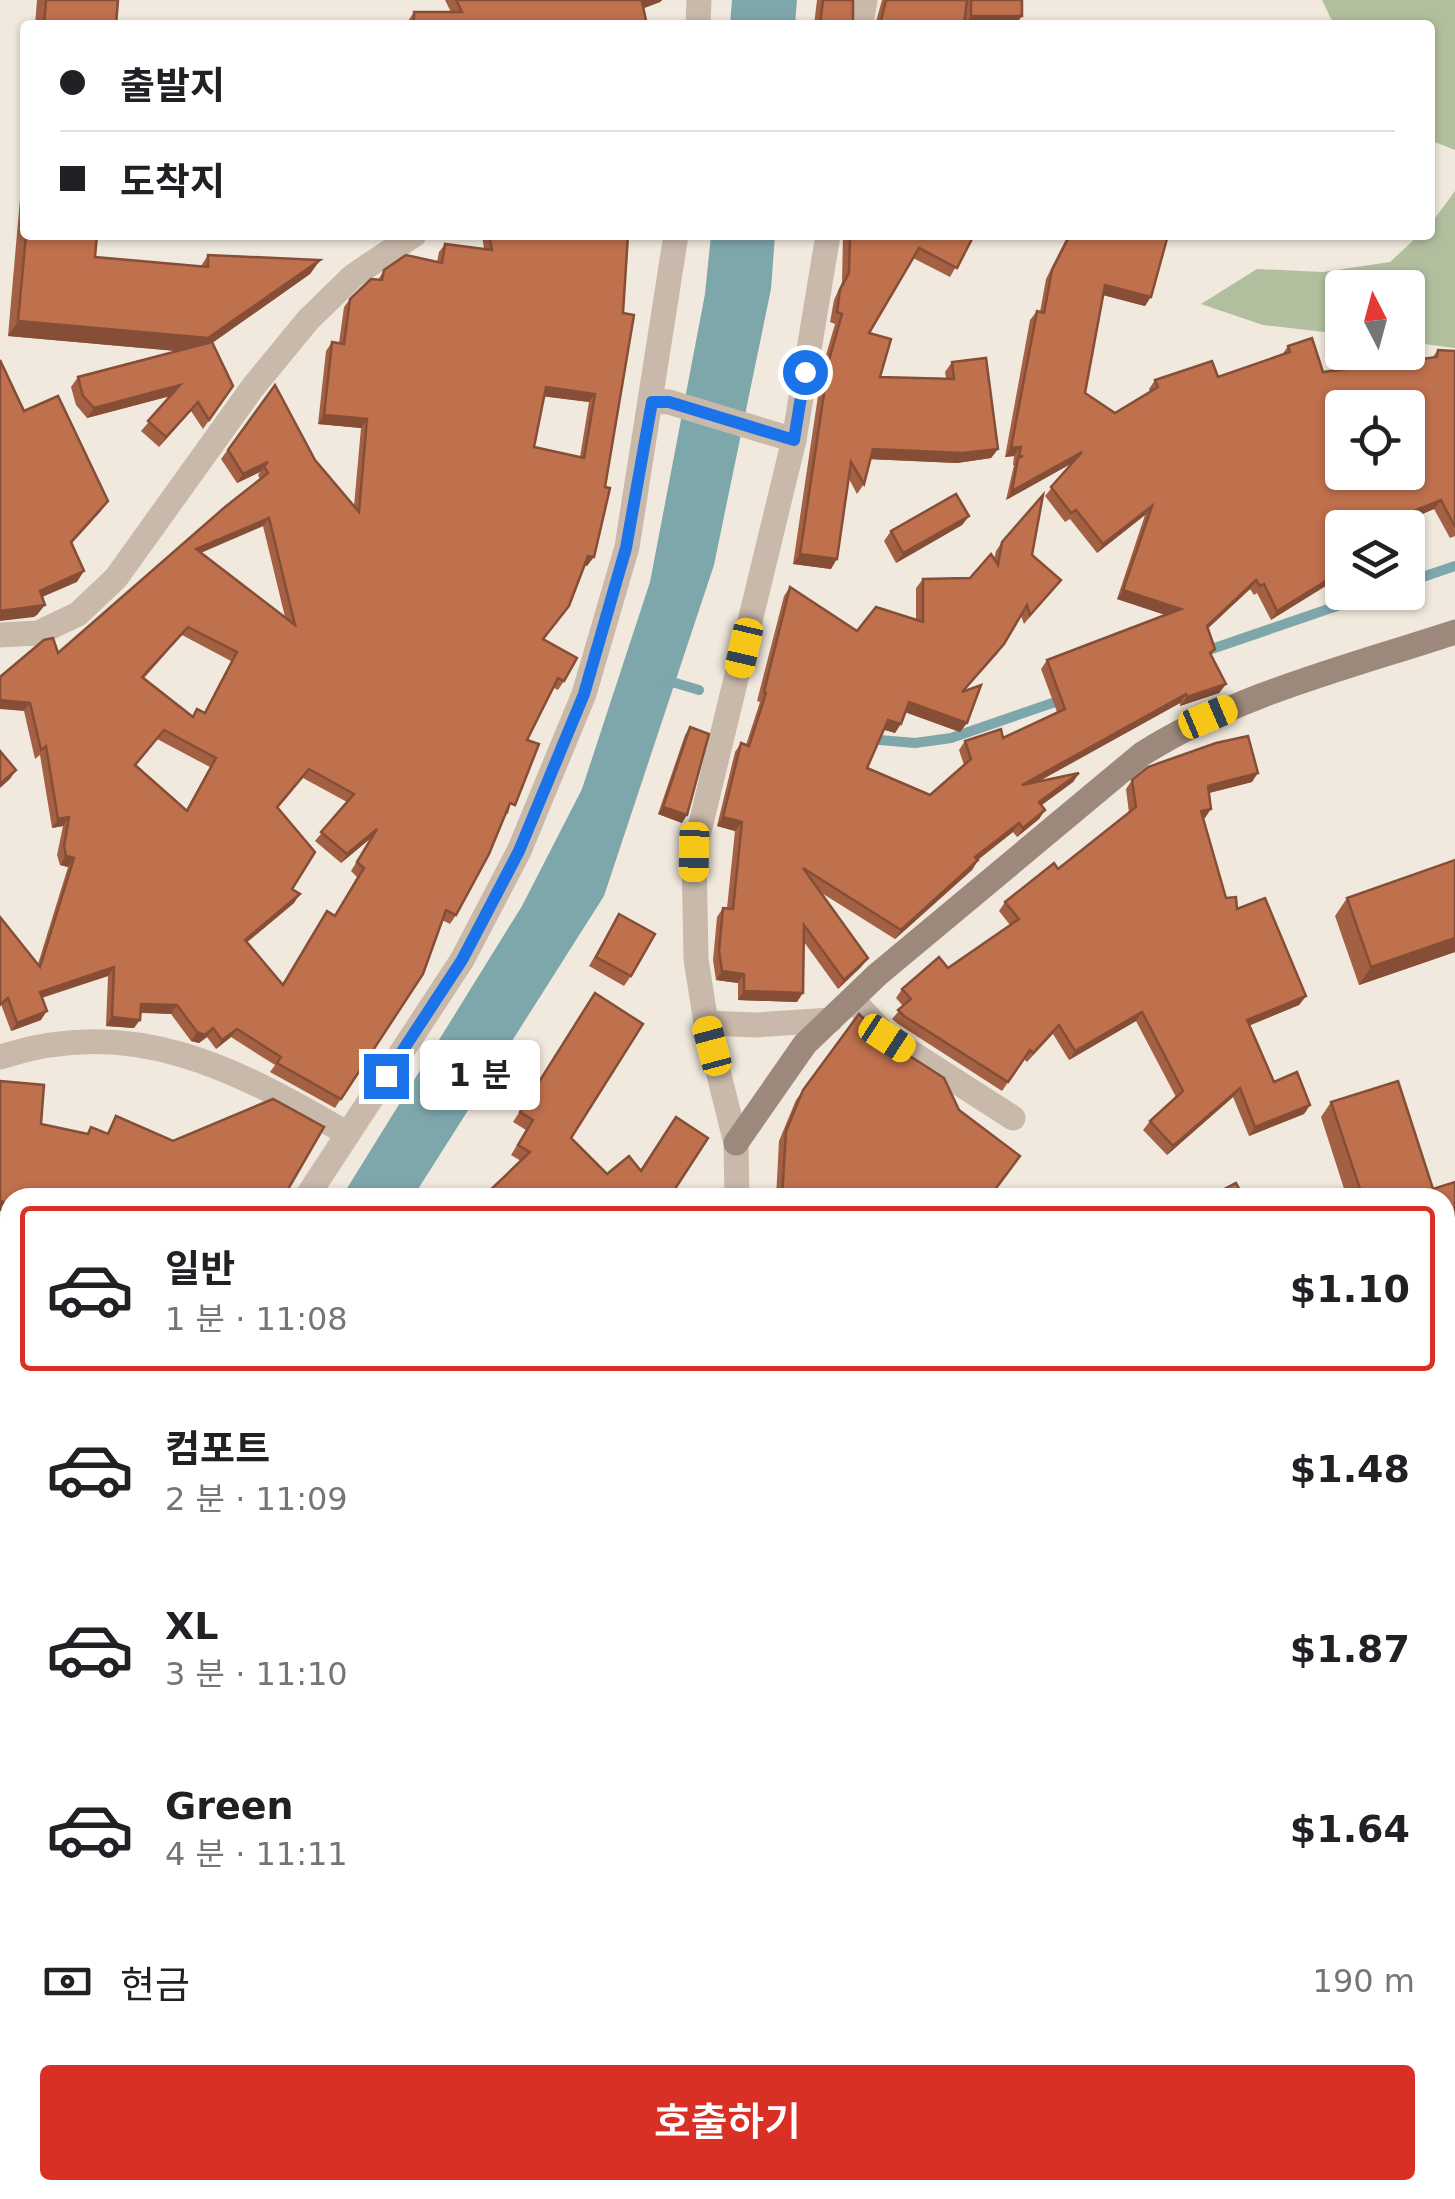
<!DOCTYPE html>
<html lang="ko">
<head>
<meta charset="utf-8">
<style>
  :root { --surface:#fff; --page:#f6f6f6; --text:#202124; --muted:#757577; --line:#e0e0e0; --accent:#d93025 }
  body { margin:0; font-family:"DejaVu Sans","Noto Sans KR",sans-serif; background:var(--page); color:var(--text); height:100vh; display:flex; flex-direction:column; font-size:38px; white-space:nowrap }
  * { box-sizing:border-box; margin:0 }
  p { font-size:32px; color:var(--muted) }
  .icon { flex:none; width:55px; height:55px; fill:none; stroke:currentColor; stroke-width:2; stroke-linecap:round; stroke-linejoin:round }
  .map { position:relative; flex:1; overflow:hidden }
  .drawer { position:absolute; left:0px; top:1188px; width:1455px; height:1012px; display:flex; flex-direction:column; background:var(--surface); border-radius:30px 30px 0 0; box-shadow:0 2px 8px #0004 }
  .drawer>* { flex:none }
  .hud { position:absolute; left:20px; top:20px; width:1415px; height:220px; border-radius:10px; box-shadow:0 2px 8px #0004; display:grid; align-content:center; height:220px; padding:0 40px; background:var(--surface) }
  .needle { width:65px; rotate:354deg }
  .controls { position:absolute; left:1325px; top:270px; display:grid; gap:20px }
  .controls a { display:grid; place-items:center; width:100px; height:100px; border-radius:10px; background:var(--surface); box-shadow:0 2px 8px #0004; font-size:50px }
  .end { position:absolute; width:45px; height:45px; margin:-22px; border:12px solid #1a73e8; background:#fff; box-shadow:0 0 0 5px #fff }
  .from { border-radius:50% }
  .bubble { position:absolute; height:70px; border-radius:10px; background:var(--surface); box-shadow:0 2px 8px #0004; font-size:32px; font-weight:600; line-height:70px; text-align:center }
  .car { position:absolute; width:30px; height:60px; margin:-30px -15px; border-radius:12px; box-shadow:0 0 8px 2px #0007; background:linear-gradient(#f5c518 24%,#345 0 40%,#f5c518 0 76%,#345 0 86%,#f5c518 0) }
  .hud b { display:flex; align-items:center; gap:35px; height:95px; font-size:38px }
  .hud b+b { border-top:2px solid var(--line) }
  .hud i { width:25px; height:25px; background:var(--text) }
  ul { padding:18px 0 0; list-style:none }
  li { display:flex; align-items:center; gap:30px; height:165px; margin:0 20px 15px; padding:0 20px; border:5px solid transparent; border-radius:10px }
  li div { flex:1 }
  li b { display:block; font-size:38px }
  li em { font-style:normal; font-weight:600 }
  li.selected { border-color:var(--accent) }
  li>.icon { width:90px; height:90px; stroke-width:1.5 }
  .pay { display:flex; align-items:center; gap:25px; height:110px; padding:0 40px; font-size:38px }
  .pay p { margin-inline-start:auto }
  .cta { display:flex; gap:20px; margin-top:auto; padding:20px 40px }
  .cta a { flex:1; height:115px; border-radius:10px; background:var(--accent); color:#fff; font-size:40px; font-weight:600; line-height:115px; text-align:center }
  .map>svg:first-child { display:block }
</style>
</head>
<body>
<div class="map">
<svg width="1455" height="2199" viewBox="0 0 1455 2199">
  <rect width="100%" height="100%" fill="#f1e9dd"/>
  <g fill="#b2bf9e">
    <polygon points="1322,0 1455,0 1455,150 1430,140 1430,25 1334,25"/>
    <polygon points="1455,191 1455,348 1408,342 1408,288 1342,288 1342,334 1263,325 1201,304 1257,269 1323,272 1390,262 1419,235 1430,235 1430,225"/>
  </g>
  <g fill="#7ea7ac">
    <polygon points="732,0 797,0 795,25 730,25"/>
    <polygon points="711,235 775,235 771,289 714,565 604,896 413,1197 341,1198 522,906 582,789 650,582 705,294"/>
    <polygon points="10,1730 10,1893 0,1917 0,1748"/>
  </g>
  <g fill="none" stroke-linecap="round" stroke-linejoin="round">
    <g stroke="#7ea7ac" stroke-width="10">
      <polyline points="1408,582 1455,566"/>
      <polyline points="1203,652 1378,592"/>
      <polyline points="662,679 699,690"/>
      <polyline points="868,739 915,743 951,738 1064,699"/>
    </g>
    <g stroke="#c8b9aa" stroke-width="25">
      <polyline points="0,635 38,633 78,614 116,578 253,387 308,320 353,276 414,235"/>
      <polyline points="853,1000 887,1037 1013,1118"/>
      <path d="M0 1057C133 1014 235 1068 348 1134"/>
      <polyline points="1445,1809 1455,1793"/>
      <polyline points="1445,1893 1455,1909"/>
      <polyline points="0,2100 10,2107"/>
      <polyline points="1445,2159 1455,2140"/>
      <polyline points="139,2190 164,2199"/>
      <polyline points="1428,2199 1431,2190"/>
    </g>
    <g stroke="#c8b9aa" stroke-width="25">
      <polyline points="698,25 699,0"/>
      <polyline points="861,25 865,0"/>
      <polyline points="651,401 669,402 794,440"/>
      <polyline points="706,1023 755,1025 831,1020"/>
      <polyline points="306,1198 462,960 519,851 584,694 627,547 676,235"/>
      <polyline points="737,1198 736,1143 706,1023 696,959 694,852 794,440 828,235"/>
      <polyline points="0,1666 10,1651"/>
      <polyline points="264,2199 267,2190"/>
    </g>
    <path stroke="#9c897b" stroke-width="25" d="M736 1143 805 1044 877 975 1142 754C1237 694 1349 667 1455 632"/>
  </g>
  <g fill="#a46042" fill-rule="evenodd">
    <polygon points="37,0 118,0 116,25 35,25"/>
    <polygon points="445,0 662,0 660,2 644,8 647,25 407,25 408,21 414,12 451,12"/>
    <polygon points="817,0 853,0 853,22 857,25 814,25"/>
    <polygon points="882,0 1022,0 1022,16 1015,25 875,25"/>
    <polygon points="25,142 25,235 97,235 95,257 201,266 208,255 320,260 310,274 212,343 233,386 203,429 191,411 159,447 141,431 171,396 87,418 76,405 71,387 78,377 178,351 8,336"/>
    <path d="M482 235H628L587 566 584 565 544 640 564 681 558 690 554 688 527 740 508 814 506 813 456 915 450 924 442 920 423 974 335 1108 270 1072 275 1065 231 1037 216 1049 207 1037 199 1043 191 1041 171 1014 141 1013 134 1028 106 1026 108 976 42 998 41 1020 11 1031 2 1007 0 917 38 964 68 867 60 865 57 855 63 826 52 828 40 755 35 759 24 711 58 653 260 479 258 475 260 472 237 483 221 459 275 385 315 460 354 506 361 428 318 424 326 351 332 342 339 343 344 307 350 299 378 280 384 270 437 262 439 252 445 244 484 249ZM544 396 589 402 580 457 534 447ZM263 526 285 617 201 553ZM182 635 231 661 204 713 197 709 192 716 144 678ZM157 739 210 767 186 810 136 765ZM303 778 347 802 315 841 341 863 371 838 351 871 357 877 335 915 282 984 247 942 294 903 278 808Z"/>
    <polygon points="843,235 974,235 950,277 913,258 869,333 880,377 946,378 945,372 952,362 998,449 991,458 957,463 870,459 864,484 857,494 849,479 831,569 793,564 822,369 835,324 830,322 834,300 842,282"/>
    <polygon points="1068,235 1168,235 1145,306 1103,295 1085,393 1115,413 1150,392 1149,389 1155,380 1218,377 1282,355 1288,346 1323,372 1432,358 1438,350 1455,351 1455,536 1450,538 1434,509 1392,526 1271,620 1257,593 1254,595 1250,589 1208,628 1215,649 1211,655 1226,684 1219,693 1180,706 1180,703 1038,782 1079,773 1073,782 1042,805 1045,810 1039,819 1017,837 1013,832 978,860 972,870 895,939 820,892 868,958 861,967 838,989 804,942 797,1002 738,1000 738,983 716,980 713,960 717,917 723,908 727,908 735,831 717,826 735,752 741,743 746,745 760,702 757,701 784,596 790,587 857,631 916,620 916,588 923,579 970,578 994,559 996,551 1002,542 1032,555 1061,580 1024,624 1021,616 998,653 964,691 967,723 960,732 905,712 895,733 883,729 867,768 930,795 964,765 959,750 965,741 1003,738 1057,712 1041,669 1047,660 1165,615 1117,599 1145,515 1097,553 1070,519 1065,522 1045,496 1072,463 1006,500 1014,465 1013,465 1014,456 1005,457 1030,320 1037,311 1040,312 1046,279"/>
    <polygon points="969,516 962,525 896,563 884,541 891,531"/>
    <polygon points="690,727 682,823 658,814 685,735"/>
    <polygon points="1132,780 1252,782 1209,793 1205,818 1203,818 1226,898 1237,909 1306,996 1299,1005 1250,1025 1274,1082 1310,1105 1304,1114 1249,1136 1233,1097 1167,1155 1143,1130 1150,1121 1176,1097 1136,1021 1069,1060 1053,1034 1027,1062 1024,1059 1002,1091 898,1024 892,1019 903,1006 896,998 902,989 948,968 1010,925 999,911 1005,902 1058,869 1129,813 1126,789"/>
    <polygon points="1455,860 1455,952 1359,985 1335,916 1347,898"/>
    <polygon points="619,914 631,976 624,986 589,966"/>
    <polygon points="588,1004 571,1138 607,1174 641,1170 671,1195 521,1161 511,1155 526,1130 513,1122"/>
    <polygon points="859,1014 991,1195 993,1198 776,1198 779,1141 796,1100"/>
    <polygon points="1331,1102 1433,1189 1455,1182 1455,1420 1445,1424 1445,1198 1347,1198 1321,1117"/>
    <polygon points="1455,1466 1455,1679 1450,1683 1445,1678 1445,1483"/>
    <polygon points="0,1524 9,1531 10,1530 10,1624 0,1571"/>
    <polygon points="1445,2162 1452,2165 1455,2164 1455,2199 1444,2199 1447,2188 1445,2184"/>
    <polygon points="177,2190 244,2190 240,2199 179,2199"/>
  </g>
  <g fill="#864e36">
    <polygon points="649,0 662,0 660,2 636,11 642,2"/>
    <polygon points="971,16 1022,16 1015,25 965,25"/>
    <polygon points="1266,235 1316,235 1314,239 1265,237"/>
    <polygon points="320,260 310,274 198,353 8,336 18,321"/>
    <polygon points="1105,285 1151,297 1145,306 1099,294"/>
    <polygon points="180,385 173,395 87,418 94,408"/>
    <polygon points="546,387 595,394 589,402 540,396"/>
    <polygon points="198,402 191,411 159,447 166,437"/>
    <polygon points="324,415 367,419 361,428 318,424"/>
    <polygon points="1021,447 1014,456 1005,457 1011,448"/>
    <polygon points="873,449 998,449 991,458 957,463 866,459"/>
    <polygon points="1082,452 1076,461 1006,500 1012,491"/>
    <polygon points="268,462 260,472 237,483 243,474"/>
    <polygon points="1441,500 1434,509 1390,528 1386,528 1398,517"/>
    <polygon points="108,501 101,511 64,552 71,542"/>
    <polygon points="1152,506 1145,515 1097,553 1103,544"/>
    <polygon points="969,516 962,525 896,563 903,553"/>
    <polygon points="269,518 263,526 190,557 196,549"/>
    <polygon points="800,554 837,559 831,569 793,564"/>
    <polygon points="588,556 594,557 587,566 582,565"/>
    <polygon points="84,571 77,582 33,601 40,591"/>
    <polygon points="1342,571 1342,576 1271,620 1277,611"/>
    <polygon points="1256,580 1250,589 1201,635 1207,626"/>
    <polygon points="1123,590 1181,609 1175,618 1117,599"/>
    <polygon points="45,605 37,615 34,617 0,621 0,611"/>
    <polygon points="188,627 182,635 136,686 142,677"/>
    <polygon points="1226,684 1219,693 1180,706 1187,697"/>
    <polygon points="1186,694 1180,703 1015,794 1022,785"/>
    <polygon points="0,700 30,703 24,711 0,709"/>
    <polygon points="909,702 967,723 960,732 902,711"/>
    <polygon points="888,720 901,724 895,733 881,729"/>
    <polygon points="16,770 10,779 0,788 0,784"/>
    <polygon points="1079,773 1073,782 1033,811 1039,802"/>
    <polygon points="1258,773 1252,782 1201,795 1208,786"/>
    <polygon points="663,807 687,815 682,823 658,814"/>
    <polygon points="1211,809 1205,818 1194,820 1201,811"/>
    <polygon points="1045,810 1039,819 1017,837 1023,828"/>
    <polygon points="69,817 63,826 52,828 58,819"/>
    <polygon points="723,817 742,822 735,831 717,826"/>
    <polygon points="1019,823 1013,832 969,866 975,857"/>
    <polygon points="377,829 371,838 341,863 347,854"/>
    <polygon points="66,856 74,858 68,867 60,865"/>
    <polygon points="978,860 972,870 895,939 901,930"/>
    <polygon points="300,894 294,903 239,949 245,940"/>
    <polygon points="1455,938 1455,952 1359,985 1371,967"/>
    <polygon points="868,958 861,967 838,989 844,980"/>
    <polygon points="114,967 108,976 33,1000 40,992"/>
    <polygon points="722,971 744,974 738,983 716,980"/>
    <polygon points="744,991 803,993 797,1002 738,1000"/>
    <polygon points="1306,996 1299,1005 1241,1029 1247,1020"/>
    <polygon points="141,1004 177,1005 171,1014 135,1012"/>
    <polygon points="47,1011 41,1020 11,1031 17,1023"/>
    <polygon points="1142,1012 1136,1021 1069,1060 1075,1051"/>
    <polygon points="112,1017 140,1020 134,1028 106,1026"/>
    <polygon points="213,1028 207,1037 199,1043 191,1041 197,1032"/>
    <polygon points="237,1029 231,1037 216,1049 222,1040"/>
    <polygon points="1240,1088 1233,1097 1167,1155 1173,1146"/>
    <polygon points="1310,1105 1304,1114 1249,1136 1255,1127"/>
    <polygon points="0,1201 10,1204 10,1214 0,1211"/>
    <polygon points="10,1342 10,1353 0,1355 0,1344"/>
    <polygon points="1455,1409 1455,1420 1445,1424 1445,1412"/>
    <polygon points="0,2070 10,2075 10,2087 0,2083"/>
    <polygon points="215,2193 230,2199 211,2199"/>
  </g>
  <g fill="#bf704d" stroke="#864e36" stroke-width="2.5" fill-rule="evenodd">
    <polygon points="46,0 118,0 116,25 44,25"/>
    <polygon points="456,0 649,0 642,2 647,25 414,25 414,12 462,12"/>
    <polygon points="823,0 853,0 853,22 857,25 820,25"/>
    <polygon points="886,0 967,0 964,25 880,25"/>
    <rect x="971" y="0" width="51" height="16"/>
    <polygon points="26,235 97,235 95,257 208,267 208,255 320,260 208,338 18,321"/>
    <path d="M489 235H628L623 313 634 315 605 487 610 488 594 557 588 556 569 606 543 639 577 658 564 681 558 678 527 740 539 744 515 805 510 803 489 854 456 915 446 910 423 974 341 1099 277 1063 281 1057 237 1029 222 1040 213 1028 205 1035 197 1032 177 1005 141 1004 140 1020 112 1017 114 967 40 992 47 1011 17 1023 8 998 0 1005V917L40 967 74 858 66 856 64 846 69 817 58 819 46 746 41 750 30 703 0 700V677L44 640 53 638 58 653 225 507 268 473 264 466 268 462 243 474 228 450 275 385 315 460 359 512 367 419 324 415 332 342 344 344 350 299 371 279 382 280 384 270 406 255 442 263 445 244 492 250ZM546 387 595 394 584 458 534 447ZM269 518 295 625 196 549ZM188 627 237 652 205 713 197 709 193 717 142 677ZM164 730 216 758 187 811 135 765ZM309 769 354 794 321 832 347 854 377 829 357 862 364 868 335 916 327 911 283 985 245 940 300 894 292 889 315 852 277 807Z"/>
    <polygon points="850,235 974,235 957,268 919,248 869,333 891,339 880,377 954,379 952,362 986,358 998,449 963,453 873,449 864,484 851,462 837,559 800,554 829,360 842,314 837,312 840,290 849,273"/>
    <path d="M1070 235H1168L1151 297 1105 285 1085 393 1115 413 1158 387 1155 380 1212 361 1218 377 1290 352 1288 346 1312 338 1323 372 1437 357 1438 350 1455 351V527L1441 500 1398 517 1386 528H1342V571L1277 611 1264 584 1260 586 1256 580 1207 626 1215 649 1210 653 1226 684 1187 697 1186 694 1022 785 1079 773 1039 802 1045 810 1023 828 1019 823 975 857 978 860 901 930 803 868 868 958 844 980 804 925 803 993 744 991V974L722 971 719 951 723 908 733 909 742 822 723 817 741 743 749 746 766 693 764 692 790 587 857 631 876 607 923 622V579L970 578 991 554 998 565 1002 542 1043 495 1032 555 1061 580 1030 615 1027 605 1004 644 962 692 981 685 967 723 909 702 901 724 888 720 867 768 930 795 971 759 965 741 1001 729 1003 738 1065 709 1047 660 1181 609 1123 590 1152 506 1103 544 1076 510 1071 513 1051 487 1082 452 1012 491 1018 458 1023 456H1019L1021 447 1011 448 1037 311 1044 313 1052 270ZM1342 408H1408V472H1342Z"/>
    <polygon points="212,342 233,386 209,420 198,402 166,437 148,421 180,385 94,408 83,396 78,377"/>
    <polygon points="0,360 24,411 58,396 108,501 71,542 84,571 40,591 45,605 0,611"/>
    <polygon points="956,494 969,516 903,553 891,531"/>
    <polygon points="690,727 709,734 687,815 663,807"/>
    <polygon points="1248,736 1258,773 1208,786 1211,809 1201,811 1226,898 1236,897 1237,909 1265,898 1306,996 1247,1020 1274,1082 1297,1072 1310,1105 1255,1127 1240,1088 1173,1146 1150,1121 1183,1091 1142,1012 1075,1051 1059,1025 1033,1053 1030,1050 1008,1082 904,1016 898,1010 911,999 902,989 939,957 948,968 1019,919 1005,902 1054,863 1058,869 1136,807 1132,780 1148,767 1216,743"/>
    <polygon points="0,751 16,770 0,784"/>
    <polygon points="1455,860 1455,938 1371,967 1347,898"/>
    <polygon points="619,914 655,934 631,976 596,957"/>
    <polygon points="595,993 643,1024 571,1138 607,1174 629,1156 641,1171 676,1117 708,1138 671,1195 677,1198 482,1198 530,1152 518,1145 533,1120 520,1112"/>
    <polygon points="859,1014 885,1040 944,1078 959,1110 1020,1156 991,1195 993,1198 782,1198 786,1131 803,1090"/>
    <polygon points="0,1081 44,1085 41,1124 88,1134 91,1127 108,1134 116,1116 173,1141 273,1099 324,1127 283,1198 10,1198 10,1204 0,1201"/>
    <polygon points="1398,1081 1433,1189 1455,1182 1455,1240 1451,1241 1455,1255 1455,1409 1445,1412 1445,1198 1363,1198 1331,1102"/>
    <polygon points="1236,1183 1244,1198 1207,1198"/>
    <polygon points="10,1300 10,1342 0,1344 0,1303"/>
    <polygon points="1455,1469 1455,1662 1445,1650 1445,1485"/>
    <polygon points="0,1524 9,1531 10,1530 10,1563 0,1554"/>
    <polygon points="10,1564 10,1621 0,1632 0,1574"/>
    <polygon points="1455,1685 1455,1730 1445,1740 1445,1695"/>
    <polygon points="1445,1905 1455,1913 1455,1979 1445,1995"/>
    <polygon points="6,1951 10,1953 10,2075 0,2070 0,1963"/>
    <polygon points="1445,2060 1455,2066 1455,2116 1445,2130"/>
    <polygon points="0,2120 5,2121 5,2132 10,2133 10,2190 133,2190 152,2199 0,2199"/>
    <polygon points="1445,2162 1452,2165 1455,2164 1455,2199 1445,2199 1450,2195 1454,2178 1450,2168 1445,2167"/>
    <polygon points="185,2190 244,2190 240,2199 230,2199 215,2193 214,2199 183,2199 186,2194"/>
    <polygon points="1309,2190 1421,2190 1423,2199 1303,2199"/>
  </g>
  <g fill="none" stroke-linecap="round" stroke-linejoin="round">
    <polyline stroke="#1a73e8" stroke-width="12" points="386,1076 462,960 519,851 584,694 626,548 652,402 669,402 794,440 805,372"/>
  </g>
</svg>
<div class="controls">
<a><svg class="needle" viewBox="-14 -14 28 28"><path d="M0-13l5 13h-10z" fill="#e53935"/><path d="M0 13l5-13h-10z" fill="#757577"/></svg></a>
<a><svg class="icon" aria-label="locate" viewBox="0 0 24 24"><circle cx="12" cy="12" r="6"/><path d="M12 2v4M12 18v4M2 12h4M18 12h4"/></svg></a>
<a><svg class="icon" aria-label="layers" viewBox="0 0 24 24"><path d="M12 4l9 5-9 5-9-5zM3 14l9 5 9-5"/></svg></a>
</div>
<i class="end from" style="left:805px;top:372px"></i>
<i class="end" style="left:386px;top:1076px"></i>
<div class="bubble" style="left:420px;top:1040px;width:120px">1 분</div>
<i class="car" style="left:744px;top:648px;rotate:193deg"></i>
<i class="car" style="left:1208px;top:717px;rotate:67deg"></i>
<i class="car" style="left:694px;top:852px;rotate:181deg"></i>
<i class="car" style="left:887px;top:1038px;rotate:123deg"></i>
<i class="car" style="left:712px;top:1046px;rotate:345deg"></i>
<div class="hud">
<b><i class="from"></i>출발지</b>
<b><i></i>도착지</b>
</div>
<section class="drawer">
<ul>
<li class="selected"><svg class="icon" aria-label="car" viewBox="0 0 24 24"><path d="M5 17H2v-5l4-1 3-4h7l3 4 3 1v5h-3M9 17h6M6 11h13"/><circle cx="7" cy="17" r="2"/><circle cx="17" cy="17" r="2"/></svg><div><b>일반</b><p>1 분 · 11:08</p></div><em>$1.10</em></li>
<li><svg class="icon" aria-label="car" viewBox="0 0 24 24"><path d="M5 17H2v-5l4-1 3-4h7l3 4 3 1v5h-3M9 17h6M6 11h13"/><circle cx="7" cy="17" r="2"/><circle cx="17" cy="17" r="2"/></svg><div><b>컴포트</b><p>2 분 · 11:09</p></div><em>$1.48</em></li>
<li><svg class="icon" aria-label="car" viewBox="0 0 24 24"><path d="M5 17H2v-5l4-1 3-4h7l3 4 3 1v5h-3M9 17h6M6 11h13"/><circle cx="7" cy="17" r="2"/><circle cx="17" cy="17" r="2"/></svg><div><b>XL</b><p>3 분 · 11:10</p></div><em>$1.87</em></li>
<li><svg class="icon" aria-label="car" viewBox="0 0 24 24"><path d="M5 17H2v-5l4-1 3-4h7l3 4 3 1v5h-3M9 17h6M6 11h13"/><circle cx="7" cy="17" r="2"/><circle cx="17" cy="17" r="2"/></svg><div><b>Green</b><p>4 분 · 11:11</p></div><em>$1.64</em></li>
</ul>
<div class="pay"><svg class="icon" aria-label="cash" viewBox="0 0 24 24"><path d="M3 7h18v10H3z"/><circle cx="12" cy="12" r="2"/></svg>현금<p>190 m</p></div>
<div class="cta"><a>호출하기</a></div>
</section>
</div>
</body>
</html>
